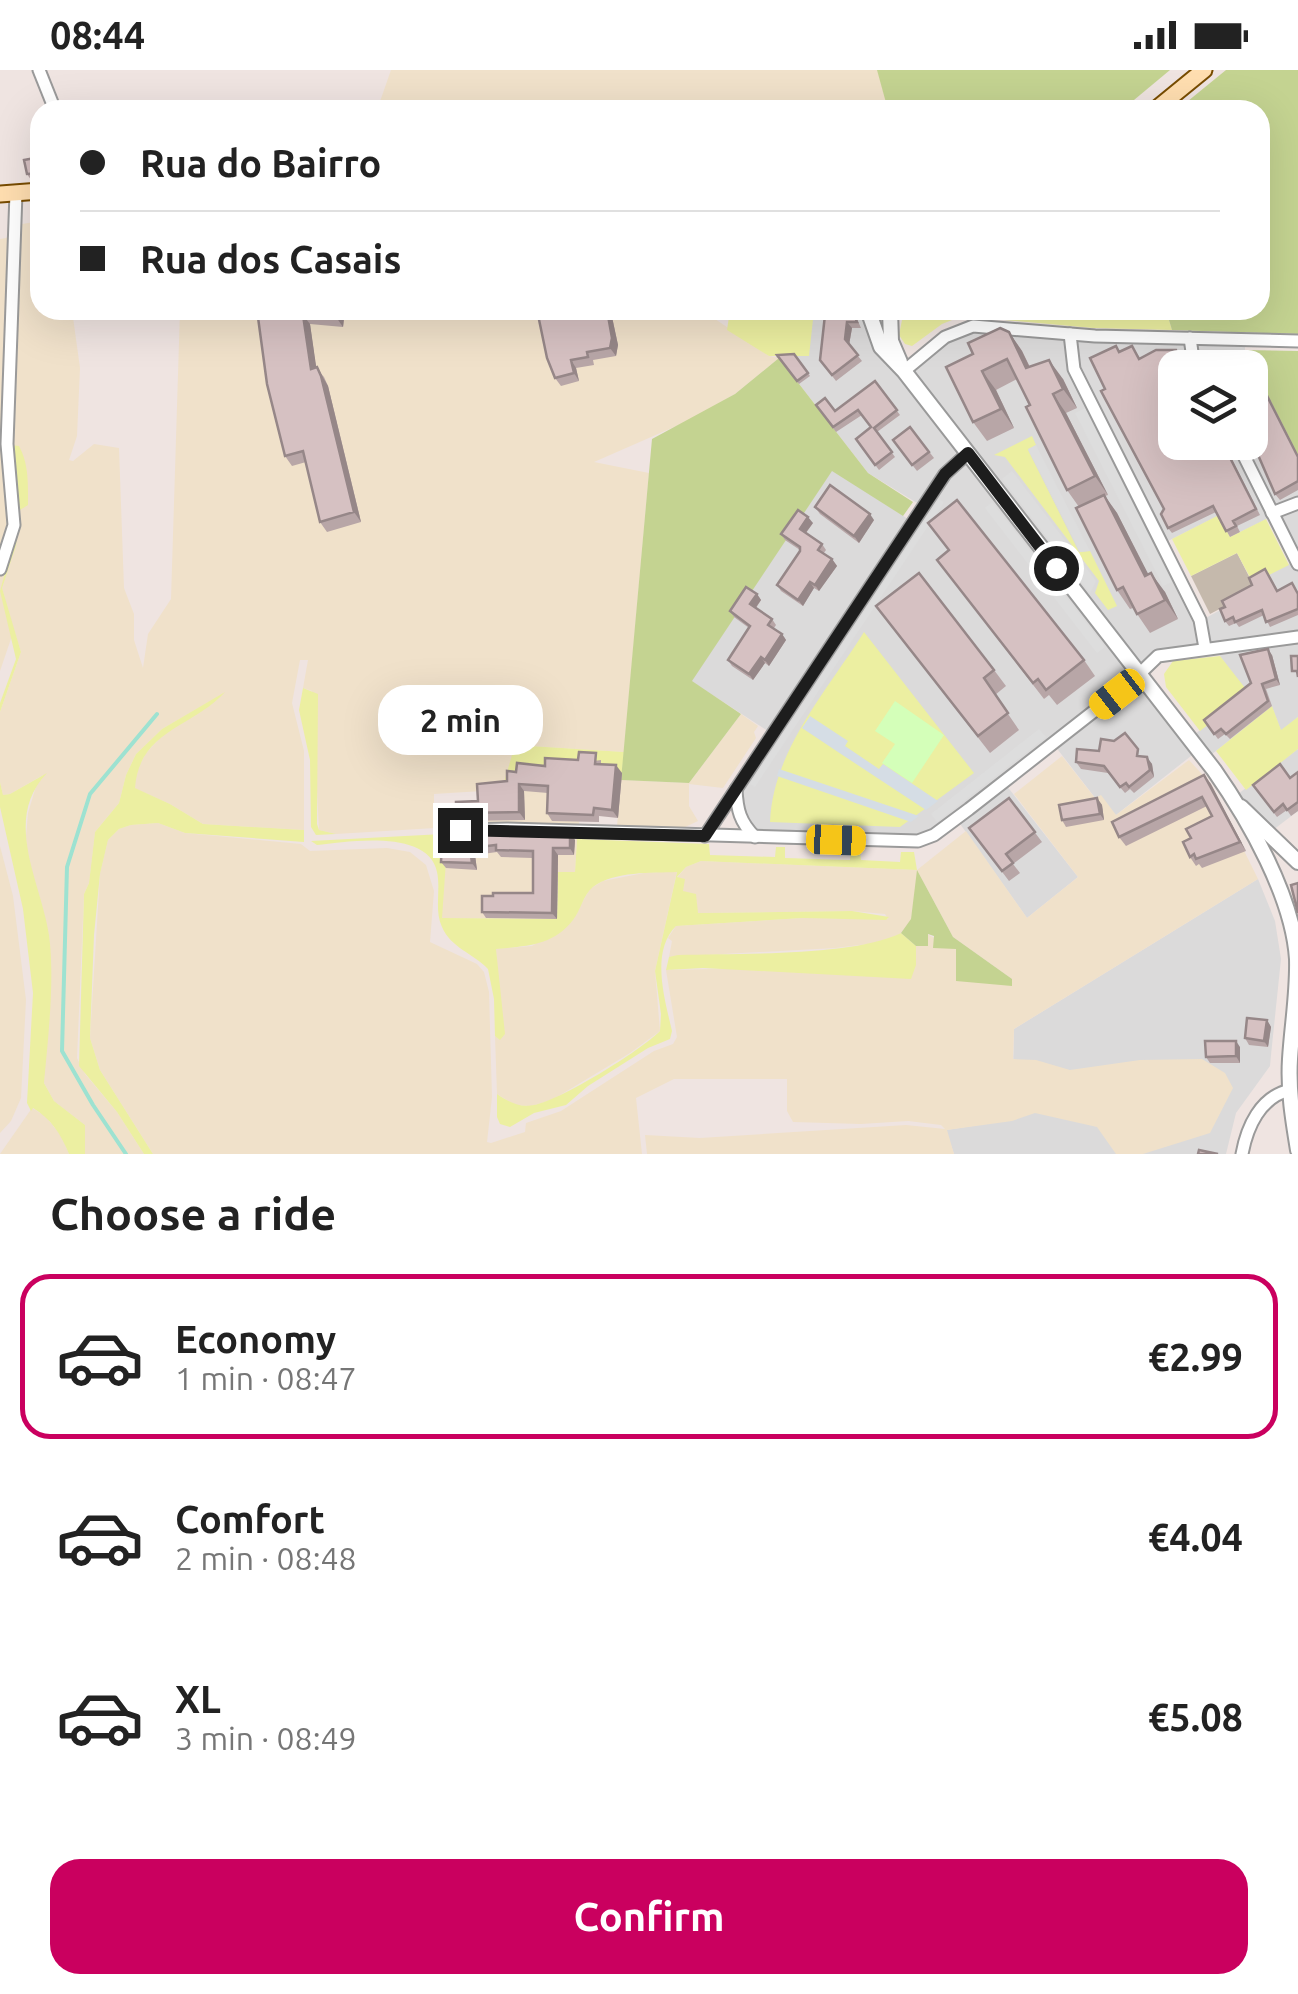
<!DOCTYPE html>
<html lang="en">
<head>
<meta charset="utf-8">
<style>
  :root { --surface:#fff; --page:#f2f2f2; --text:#222; --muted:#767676; --line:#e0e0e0; --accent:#ca005f }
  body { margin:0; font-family:Ubuntu,sans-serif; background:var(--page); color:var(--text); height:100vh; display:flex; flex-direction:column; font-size:38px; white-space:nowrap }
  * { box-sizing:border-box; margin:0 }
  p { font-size:32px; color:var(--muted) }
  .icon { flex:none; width:55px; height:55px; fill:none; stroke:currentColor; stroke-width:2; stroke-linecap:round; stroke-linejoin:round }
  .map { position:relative; height:1084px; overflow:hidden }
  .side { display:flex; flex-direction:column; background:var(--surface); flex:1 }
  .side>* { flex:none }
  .guide { position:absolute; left:30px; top:30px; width:1240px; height:220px; border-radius:30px; box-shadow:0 10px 40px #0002; display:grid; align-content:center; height:220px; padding:0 50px; background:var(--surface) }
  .fabs { position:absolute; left:1158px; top:280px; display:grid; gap:20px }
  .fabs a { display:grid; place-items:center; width:110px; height:110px; border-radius:20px; background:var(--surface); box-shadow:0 10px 40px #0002; font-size:50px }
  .end { position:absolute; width:45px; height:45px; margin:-22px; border:12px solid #1d1d1d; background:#fff; box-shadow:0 0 0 5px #fff }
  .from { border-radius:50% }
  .bubble { position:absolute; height:70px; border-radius:30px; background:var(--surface); box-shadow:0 10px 40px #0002; font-size:32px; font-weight:700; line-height:70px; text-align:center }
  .car { position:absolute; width:30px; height:60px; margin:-30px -15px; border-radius:12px; box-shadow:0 0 8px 2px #0007; background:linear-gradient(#f5c518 24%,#345 0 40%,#f5c518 0 76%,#345 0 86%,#f5c518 0) }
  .guide b { display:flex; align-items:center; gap:35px; height:95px; font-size:38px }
  .guide b+b { border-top:2px solid var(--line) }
  .guide i { width:25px; height:25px; background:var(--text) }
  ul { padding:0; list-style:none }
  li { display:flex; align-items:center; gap:30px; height:165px; margin:0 20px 15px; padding:0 30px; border:5px solid transparent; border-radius:30px }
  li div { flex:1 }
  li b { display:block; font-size:38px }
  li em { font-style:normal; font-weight:700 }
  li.selected { border-color:var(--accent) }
  li>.icon { width:90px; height:90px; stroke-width:1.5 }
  h2 { padding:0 50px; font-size:45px; line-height:120px }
  .primary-button { display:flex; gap:20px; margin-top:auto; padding:20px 50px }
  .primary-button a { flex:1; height:115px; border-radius:30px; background:var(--accent); color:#fff; font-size:40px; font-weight:700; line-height:115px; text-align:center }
  .status { display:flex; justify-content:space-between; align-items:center; height:70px; padding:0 50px; background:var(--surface); direction:ltr }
  .status svg { height:28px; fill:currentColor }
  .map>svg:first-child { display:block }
</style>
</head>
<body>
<div class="status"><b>08:44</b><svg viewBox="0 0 49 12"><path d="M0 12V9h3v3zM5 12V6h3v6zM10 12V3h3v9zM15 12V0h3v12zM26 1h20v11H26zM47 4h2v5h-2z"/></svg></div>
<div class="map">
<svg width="1298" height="1084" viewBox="0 0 1298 1084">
  <rect width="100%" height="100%" fill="#efe4e1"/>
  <g fill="#dbdada">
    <polygon points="782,240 867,240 875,270 966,383 922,436 868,403 779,288 776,288"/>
    <polygon points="963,260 1067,265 1066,281 1199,553 1202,576 1164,581 1139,601 907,301"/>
    <polygon points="1072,267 1188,271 1196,297 1175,298 1175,372 1235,373 1273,446 1230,467 1218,446 1164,473 1074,293"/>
    <polygon points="1193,271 1245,272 1245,280 1298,385 1298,490 1239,373 1250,372 1250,298 1201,297"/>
    <polygon points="968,385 1136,603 926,768 757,765 746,754 739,718 946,405"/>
    <polygon points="832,400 911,451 771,663 691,611"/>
    <polygon points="1294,491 1298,498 1298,565 1206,575 1202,550 1255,521 1253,513"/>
    <polygon points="1298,569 1298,647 1281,661 1272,637 1207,688 1191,667 1248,624 1220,586 1219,578"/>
    <polygon points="1139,607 1196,682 1116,745 1096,729 1055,676"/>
    <polygon points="1298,679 1298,741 1269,763 1234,727"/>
    <polygon points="1006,715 1078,807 1027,848 958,751"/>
    <polygon points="1258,809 1275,851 1281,889 1271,985 1270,996 1236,1043 1226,1084 954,1084 946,1060 1012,1050 1014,959"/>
  </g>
  <polygon fill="#c5b9ac" points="1237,483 1256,520 1210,544 1191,506"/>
  <g fill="#f0e1ca">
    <polygon points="391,0 888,0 904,40 377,40"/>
    <polygon points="40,151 40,240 72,240 80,298 77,366 69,390 73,391 94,374 119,378 124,518 134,544 134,570 143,598 148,564 171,529 180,240 702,240 769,286 779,288 735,324 690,350 594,392 649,403 624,682 515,675 581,706 579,755 513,753 462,757 461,732 483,731 482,721 434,724 434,734 438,738 435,758 336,764 319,760 312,621 303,618 308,590 300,590 292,633 304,681 304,760 203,754 170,734 134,718 136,702 146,683 164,664 224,623 162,659 136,684 126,705 119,733 95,762 89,813 84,824 77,988 85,1004 117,1042 144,1084 85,1084 85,1055 54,1031 44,1013 49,866 27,786 26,766 28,743 37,713 43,705 10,724 3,725 0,712 0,642 21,582 14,560 0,601 0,169 6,168 22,154"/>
    <polygon points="741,644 758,656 754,662 756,668 723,718 689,714 689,736 698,751 683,758 617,756 621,710 689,713"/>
    <polygon points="1062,686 1095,728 1101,725 1116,745 1189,690 1211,714 1258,809 1014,959 1013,989 1036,990 1070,1000 1140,990 1202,989 1225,1003 1233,1018 1210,1063 1143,1084 1116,1084 1097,1057 1035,1043 1012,1051 947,1060 954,1084 647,1084 645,1065 700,1068 906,1055 945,1059 941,1055 908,1051 861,1054 793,1052 787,1041 787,1009 674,1009 636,1028 642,1084 153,1084 100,1000 90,968 100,804 108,770 119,759 131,755 158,753 185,763 301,774 310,781 387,778 410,782 426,795 434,821 430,872 477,894 484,902 489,922 492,1027 487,1072 491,1073 525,1062 526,1053 561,1041 654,981 673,974 677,967 666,900 916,895 916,876 927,875 927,864 1012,909 953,867 918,802 911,850 901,863 884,872 835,878 669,887 672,871 668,868 676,856 803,848 888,849 885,844 852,841 697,843 697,832 683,821 677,808 686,797 701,791 917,800 966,761 1027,848 1078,807 1014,724"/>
    <polygon points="502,768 577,769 575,802 558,803 557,849 441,848 447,778"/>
    <polygon points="0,776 13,826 26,930 21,1028 11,1051 0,1063"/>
    <polygon points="677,801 655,901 660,961 630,983 552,1030 531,1036 515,1035 497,1024 495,966 500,969 496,879 532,876 572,850 590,819 603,811 644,803"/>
    <polygon points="32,1038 45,1046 62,1067 69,1084 0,1084"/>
  </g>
  <g fill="#ecefa1">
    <polygon points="730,240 814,240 809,286 769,286 727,260"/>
    <polygon points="904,240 1166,240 1172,260 1093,258 962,246 942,254 912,276 905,274 899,265"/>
    <polygon points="1032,366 1036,375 1028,380 1079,482 1090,481 1117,536 1108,540 1095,523 1099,511 1005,387 994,385"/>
    <path d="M11 375 19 376C29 394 28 414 28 435L20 440 16 476 2 518 21 582 0 642V633L16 589 0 521 13 474Z"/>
    <polygon points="1219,445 1230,467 1266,449 1289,495 1253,513 1237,483 1191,506 1172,469"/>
    <path d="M864 562 974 703 900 757 770 752C773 680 827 621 864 562Z"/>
    <polygon points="1220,586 1249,623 1200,661 1166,617 1164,604 1173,591"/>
    <polygon points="303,618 318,624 317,754 319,760 336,764 316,765 311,757 310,690 299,640"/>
    <path d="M225 622C194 657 139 660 135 718L170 734 203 754 304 760V772L185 763 158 753 131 755 119 759 108 770 100 804 94 865 90 968 100 1000 153 1084H144L117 1042 79 996 84 824 89 813 95 762 119 733 126 705 136 684 162 659Z"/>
    <polygon points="1272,636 1281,660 1298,647 1298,679 1246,720 1216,681"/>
    <polygon points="515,675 624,682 622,703 502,719"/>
    <path d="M47 703C2 750 41 812 49 865 55 910 48 968 44 1013L54 1031 85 1055V1084H69C61 1064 51 1049 33 1038L31 1041 27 1033 33 923 23 839 0 737V712L3 725 10 724Z"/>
    <path d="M443 764 447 777 442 848 557 849 558 802H575L577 769 709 774 710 785 775 787 776 777H785V788L850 790 851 780H860L861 790 900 792 901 782H914L917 800 701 791 686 797 677 807 685 809 683 821 696 824 698 843 852 841 889 847 886 850 803 848 676 856C650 882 665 930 672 961L670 969 648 978 588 1016 566 1035 534 1043 510 1057 500 1054 497 1047V1024C509 1032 520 1038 534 1035 561 1030 640 981 660 961L661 944 655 901 677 802C652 803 614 801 593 817 583 825 581 840 573 850 553 876 526 876 496 879L505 964 500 970 495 966 494 929 488 899C473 883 451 878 442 857 434 840 441 820 437 802 429 759 349 771 317 775L311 771Z"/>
    <path d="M901 863 916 876V895L911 909 703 898 666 900 669 887 678 885C736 883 852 887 901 863Z"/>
  </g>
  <g fill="#c4d391">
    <polygon points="877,0 1170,0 1122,40 888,40"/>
    <polygon points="1226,0 1298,0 1298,264 1172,260 1166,240 1260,240 1260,40 1177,40"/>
    <polygon points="1245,280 1298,281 1298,385"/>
    <polygon points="779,288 868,403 913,432 903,446 832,401 692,611 741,644 689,713 621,710 652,369 735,324"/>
    <polygon points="917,800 953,867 1012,909 1012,916 956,911 956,879 933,878 934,866 928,864 928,876 916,876 901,863 911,849"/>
  </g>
  <polygon fill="#d4ffb9" points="895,631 944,665 912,713 882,693 895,674 875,661"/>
  <g fill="#ddd">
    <polygon points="1085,338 1172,512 1163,516 1075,343"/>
    <polygon points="1036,375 1090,481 1080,482 1028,379"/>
    <polygon points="1012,401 1096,511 1090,523 1002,409"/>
    <polygon points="939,429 944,432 755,717 750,714"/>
    <polygon points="992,432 1105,577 1097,583 985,438"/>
    <polygon points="1039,659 1046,667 937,752 931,744"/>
  </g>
  <g fill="#d5dde5">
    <polygon points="810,646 848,671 845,676 879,699 883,694 938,731 926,740 844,686 802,658"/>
    <polygon points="779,699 919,746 911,752 777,706"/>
  </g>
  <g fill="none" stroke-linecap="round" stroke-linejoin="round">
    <polyline stroke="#9de2d1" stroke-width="4" points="126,1084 93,1035 62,981 67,797 90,724 157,644"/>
    <g stroke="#9a9a9a" stroke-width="15">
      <g id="minor">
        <polyline points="39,0 55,40"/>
        <polyline points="1070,264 1074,299 1200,550 1205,578"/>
        <polyline points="1190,268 1192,282 1199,298"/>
        <polyline points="904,301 945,267 973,256 1095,266 1298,271"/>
        <polyline points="1237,372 1298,494"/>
        <polyline points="1272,443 1298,433"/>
        <polyline points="0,499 14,455 7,374 16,123"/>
        <path d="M736 719C737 740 740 752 755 767"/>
        <polyline points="460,760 507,759 918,771 934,765 969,739 1130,613 1158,586 1298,567"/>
        <polyline points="705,766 945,404 968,383"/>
        <path d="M1242 1084C1247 1057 1260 1027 1290 1020"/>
      </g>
    </g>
    <g stroke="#9a9a9a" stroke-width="18">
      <g id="tertiary">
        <path d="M868 240 881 277 904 301 1214 700C1249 750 1293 827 1297 889 1298 922 1292 956 1290 989 1288 1020 1293 1050 1298 1080"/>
        <polyline points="890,240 891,271 900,292"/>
        <polyline points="1241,737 1298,792"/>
      </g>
    </g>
    <g stroke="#784c00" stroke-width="19">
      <g id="secondary">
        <polyline points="1155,40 1204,0"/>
        <polyline points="0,124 40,121"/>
      </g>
    </g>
    <use href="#minor" stroke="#fff" stroke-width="11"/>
    <use href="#tertiary" stroke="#fff" stroke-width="14"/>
    <use href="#secondary" stroke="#ffdeb0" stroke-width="15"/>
  </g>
  <g fill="#b8a6a7">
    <polygon points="40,87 40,110 31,110 27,104"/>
    <polygon points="257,240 345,240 343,257 310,254 316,298 324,307 328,316 361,452 327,462 320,452 306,392 292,396 285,386"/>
    <polygon points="607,240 612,247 618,275 616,286 593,290 594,295 576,298 579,311 561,316 555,308"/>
    <polygon points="822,240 853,240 861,258 852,258 849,275 862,291 836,311 820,290 825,250 821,245"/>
    <polygon points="1009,262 1022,281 1030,297 1063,309 1077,338 1066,343 1108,425 1105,426 1117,443 1148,505 1165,522 1178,549 1150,563 1133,538 1130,539 1117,520 1079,437 1067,420 1017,309 996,320 1014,358 987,371 973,352 973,284"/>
    <polygon points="1132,276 1140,288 1176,280 1180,286 1260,445 1237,456 1240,462 1230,467 1216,442 1172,463 1168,458 1164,439 1105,319 1120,282"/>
    <polygon points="777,285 808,303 810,306 799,314"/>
    <polygon points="1256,304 1298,385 1298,420 1280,430 1275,424 1255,378 1254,379 1249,372"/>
    <polygon points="875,311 900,345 877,362 895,387 879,400 856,369 871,357 862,345 836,362 816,335 835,341"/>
    <polygon points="910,357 934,388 917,401 893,370"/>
    <polygon points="815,437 874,450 859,473 820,444"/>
    <polygon points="813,453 806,463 822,474 826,480 823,484 832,489 837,496 819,521 814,518 803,536 781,521 777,515 800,480 785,470 781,464"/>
    <polygon points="928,453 1084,590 1095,606 1057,635 1049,625 1044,629 937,490 949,480"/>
    <polygon points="1265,499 1278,521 1292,513 1298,523 1298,545 1270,557 1264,545 1239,557 1236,553 1229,556 1225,551 1225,537 1252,515"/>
    <polygon points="757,524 761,530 756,538 772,549 776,555 774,558 782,564 786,570 769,596 765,593 753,610 732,596 728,590 749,558 734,547 730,541"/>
    <polygon points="876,536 994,600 1006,616 995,625 1019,660 990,683"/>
    <polygon points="1272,585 1280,615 1266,619 1272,636 1230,669 1225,664 1218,669 1204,650 1251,613"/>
    <polygon points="1143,686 1152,694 1154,707 1134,723 1130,719 1125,723 1108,703 1081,699 1076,692"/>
    <polygon points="601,690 601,694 622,703 618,748 599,746 599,752 552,751 547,743 548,723 524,721 525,750 462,751 456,743 478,731 507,711 516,702"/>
    <polygon points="1298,702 1298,741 1291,746 1287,740 1277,747 1253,715 1290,708"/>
    <polygon points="1204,705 1246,781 1202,798 1199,794 1196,796 1190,787 1191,768 1212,746 1207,736 1126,776 1119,767"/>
    <polygon points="1009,728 1042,772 1013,794 1020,803 1009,811 969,758"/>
    <polygon points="1097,728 1102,735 1104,750 1066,757 1062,750"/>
    <polygon points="455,763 570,764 575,770 574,785 558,785 557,849 486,848 482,842 493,826 533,823 533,788 501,787 497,782 475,785 477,800 446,798 441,792 442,775 439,770"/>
    <polygon points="1267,950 1271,957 1268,977 1249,975 1245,968"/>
    <polygon points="1240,977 1240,993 1210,993 1206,987"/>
  </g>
  <g fill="#968788">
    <polygon points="337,240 345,240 343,257 336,247"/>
    <polygon points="607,240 612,247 618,275 616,286 610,278"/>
    <polygon points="303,245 310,254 318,309 311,299"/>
    <polygon points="847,252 852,258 849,275 845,269"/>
    <polygon points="1009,262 1022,281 1039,317 1026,298"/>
    <polygon points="571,290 576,298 579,311 574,303"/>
    <polygon points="1049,290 1063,309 1077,338 1063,319"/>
    <polygon points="317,297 328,316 361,452 354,442"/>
    <polygon points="982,301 996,320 1014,358 1001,339"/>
    <polygon points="1053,324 1066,343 1108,425 1095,406"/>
    <polygon points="1104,425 1117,443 1159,525 1145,506"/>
    <polygon points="870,444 874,450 859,473 854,466"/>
    <polygon points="808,447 813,453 804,465 800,459"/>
    <polygon points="832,489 837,496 819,521 815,515"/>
    <polygon points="1151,503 1165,522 1178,549 1165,530"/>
    <polygon points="810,512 814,518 803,536 798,530"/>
    <polygon points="757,524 761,530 754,540 750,534"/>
    <polygon points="782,564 786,570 769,596 765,590"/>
    <polygon points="1268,579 1272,585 1280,615 1276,609"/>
    <polygon points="761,587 765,593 753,610 749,604"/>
    <polygon points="1147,687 1152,694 1154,707 1150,700"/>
    <polygon points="616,695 622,703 618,748 612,740"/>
    <polygon points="1204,705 1211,714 1246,781 1240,772"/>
    <polygon points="519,714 524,721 525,750 519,742"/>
    <polygon points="1097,728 1102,735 1104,750 1100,744"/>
    <polygon points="570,764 575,770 574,785 570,778"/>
    <polygon points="470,778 475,785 477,800 472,793"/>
    <polygon points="553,778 558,785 557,849 552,843"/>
    <polygon points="1267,950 1271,957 1268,977 1264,971"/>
    <polygon points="1236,971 1240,977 1240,993 1236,986"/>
  </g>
  <g fill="#d6c1c2" stroke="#968788" stroke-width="2.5">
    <polygon points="40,87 40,103 27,104 24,90"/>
    <polygon points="257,240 337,240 336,247 303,245 311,299 317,297 321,306 354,442 320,452 303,381 285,386 267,314"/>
    <polygon points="537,240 607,240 612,268 610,278 587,282 588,287 571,290 574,303 555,308 547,288"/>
    <polygon points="822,240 852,240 857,252 847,252 845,269 858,285 832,305 820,290 825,245 821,245"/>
    <polygon points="1000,258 1009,262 1026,298 1049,290 1063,319 1053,324 1095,406 1067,420 1026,337 1030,335 1007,289 982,301 1001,339 973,352 946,297 973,284 968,273"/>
    <polygon points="1116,276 1119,282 1132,276 1139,289 1156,280 1176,280 1184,298 1175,298 1175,372 1222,372 1256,439 1233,451 1236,456 1226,461 1213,436 1168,458 1161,444 1164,439 1101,321 1105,319 1090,288"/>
    <polygon points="1234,283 1241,298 1215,298 1218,296 1216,292"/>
    <polygon points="794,284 808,303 797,311 777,285"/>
    <polygon points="1256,304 1298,387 1298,411 1275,424 1252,371 1250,372 1250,307"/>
    <polygon points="875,311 897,340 874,358 892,382 875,395 856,369 871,357 858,340 833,357 816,335 825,328 835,341"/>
    <polygon points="910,357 929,382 912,395 893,370"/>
    <polygon points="830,415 870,444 854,466 815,437"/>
    <polygon points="1104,425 1145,506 1151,503 1165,530 1137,544 1123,517 1117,520 1076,438"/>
    <polygon points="957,430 1084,590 1046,620 1038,609 1033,613 937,490 949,480 928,453"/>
    <polygon points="798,440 808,447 800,459 822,474 818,480 832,489 815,515 810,512 798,530 777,515 800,481 800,477 781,464"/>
    <polygon points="1265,499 1277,521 1292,513 1298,524 1298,539 1266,552 1262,540 1235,552 1233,547 1225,551 1220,539 1225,537 1222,531 1252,515 1249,508"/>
    <polygon points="919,503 994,600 984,608 1008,643 978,666 876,536"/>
    <polygon points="746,517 757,524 750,534 772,549 768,555 782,564 765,590 761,587 749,604 728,590 750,556 730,541"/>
    <polygon points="1268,579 1276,609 1262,614 1268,631 1226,664 1221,659 1214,664 1204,650 1251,613 1240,585"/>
    <polygon points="1291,586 1298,586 1298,607 1297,601 1292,601"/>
    <polygon points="1125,663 1138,679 1137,686 1147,687 1150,700 1129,717 1126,713 1120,717 1104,696 1076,692 1077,679 1099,681 1101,669 1114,671"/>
    <polygon points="579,682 596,683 595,694 616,695 612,740 594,738 593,745 547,743 548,716 519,714 519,742 456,743 456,732 478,731 477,714 507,711 507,701 516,702 517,693 545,696 545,688 578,690"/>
    <polygon points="1280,694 1290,708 1298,702 1298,732 1287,740 1283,734 1274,742 1253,715"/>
    <polygon points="1204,705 1240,772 1196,789 1194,784 1190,787 1183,772 1191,768 1186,759 1212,746 1202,727 1119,767 1112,752"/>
    <polygon points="1009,728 1035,762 1006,784 1013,793 1002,801 969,758"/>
    <polygon points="1097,728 1100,744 1062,750 1059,735"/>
    <polygon points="438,757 447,757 455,763 570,764 570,778 553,778 552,843 482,842 482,826 493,826 493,823 533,823 533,781 496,780 496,775 470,778 472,793 441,792 442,770 439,770"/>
    <polygon points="1298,813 1298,843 1291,815"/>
    <polygon points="1247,948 1267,950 1264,971 1245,968"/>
    <polygon points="1205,971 1236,971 1236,986 1206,987"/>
    <polygon points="1199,1080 1218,1084 1198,1084"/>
  </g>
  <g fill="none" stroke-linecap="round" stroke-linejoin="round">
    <polyline stroke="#1d1d1d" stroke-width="12" points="460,760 705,766 945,404 968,383 1056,498"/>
  </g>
</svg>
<div class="fabs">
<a><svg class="icon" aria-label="layers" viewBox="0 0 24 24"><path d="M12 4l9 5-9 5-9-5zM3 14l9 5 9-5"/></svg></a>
</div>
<i class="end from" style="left:1056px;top:498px"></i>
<i class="end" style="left:460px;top:760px"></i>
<div class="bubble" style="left:378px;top:615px;width:165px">2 min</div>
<i class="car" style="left:1117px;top:624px;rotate:232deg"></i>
<i class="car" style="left:836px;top:770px;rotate:92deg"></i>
<div class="guide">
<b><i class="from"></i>Rua do Bairro</b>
<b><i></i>Rua dos Casais</b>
</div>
</div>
<section class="side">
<h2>Choose a ride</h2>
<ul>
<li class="selected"><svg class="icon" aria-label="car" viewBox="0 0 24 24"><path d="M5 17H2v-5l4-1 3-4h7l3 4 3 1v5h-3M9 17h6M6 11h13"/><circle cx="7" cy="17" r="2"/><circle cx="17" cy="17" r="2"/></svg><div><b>Economy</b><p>1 min · 08:47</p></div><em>€2.99</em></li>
<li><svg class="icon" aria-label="car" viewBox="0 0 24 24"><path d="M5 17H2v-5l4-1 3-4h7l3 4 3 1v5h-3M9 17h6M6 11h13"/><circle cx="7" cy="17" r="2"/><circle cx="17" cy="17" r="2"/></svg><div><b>Comfort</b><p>2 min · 08:48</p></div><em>€4.04</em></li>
<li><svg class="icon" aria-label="car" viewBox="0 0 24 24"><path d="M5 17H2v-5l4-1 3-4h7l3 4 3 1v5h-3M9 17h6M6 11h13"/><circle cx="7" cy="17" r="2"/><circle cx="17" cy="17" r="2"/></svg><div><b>XL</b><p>3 min · 08:49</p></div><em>€5.08</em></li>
</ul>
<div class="primary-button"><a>Confirm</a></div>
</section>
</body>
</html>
